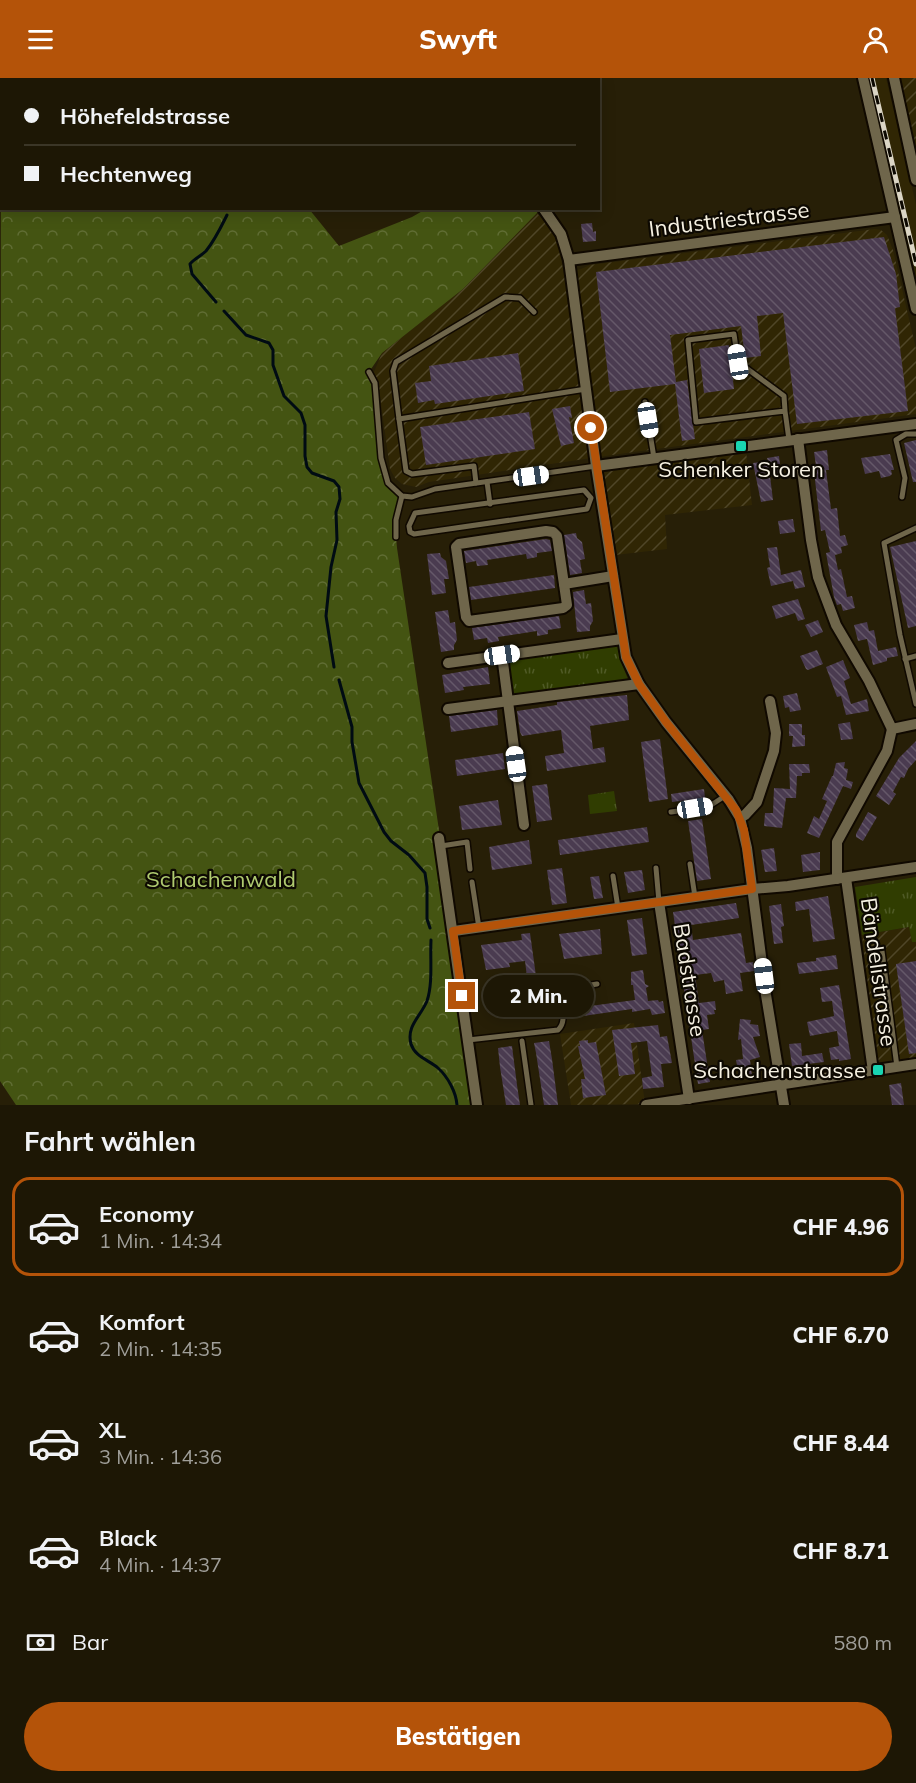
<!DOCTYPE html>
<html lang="de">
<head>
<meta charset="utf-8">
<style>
  :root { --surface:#1d1705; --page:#25200f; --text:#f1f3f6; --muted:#a09f9a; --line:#3b3627; --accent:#b45309 }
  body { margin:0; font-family:Mulish,sans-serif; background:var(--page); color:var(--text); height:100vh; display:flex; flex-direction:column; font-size:22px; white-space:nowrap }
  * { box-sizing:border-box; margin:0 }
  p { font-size:20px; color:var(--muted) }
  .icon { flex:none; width:33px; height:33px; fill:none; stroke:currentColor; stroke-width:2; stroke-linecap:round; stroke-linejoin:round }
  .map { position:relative; height:1027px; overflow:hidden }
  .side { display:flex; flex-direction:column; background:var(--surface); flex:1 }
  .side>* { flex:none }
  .hud { position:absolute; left:0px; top:0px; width:600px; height:132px; box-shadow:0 3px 15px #0003,0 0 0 2px var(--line); display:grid; align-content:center; height:132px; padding:0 24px; background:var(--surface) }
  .end { position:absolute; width:27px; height:27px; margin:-14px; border:8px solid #b45309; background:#fff; box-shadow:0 0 0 3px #fff }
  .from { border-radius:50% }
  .bubble { position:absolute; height:42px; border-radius:21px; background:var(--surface); box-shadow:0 3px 15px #0003,0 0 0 2px var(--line); font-size:20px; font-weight:800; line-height:42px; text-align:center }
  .car { position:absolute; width:18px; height:36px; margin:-18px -9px; border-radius:8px; box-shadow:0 0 4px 2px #0007; background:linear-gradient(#fff 24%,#345 0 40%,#fff 0 76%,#345 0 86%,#fff 0) }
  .hud b { display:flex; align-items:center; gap:21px; height:57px; font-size:22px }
  .hud b+b { border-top:2px solid var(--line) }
  .hud i { width:15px; height:15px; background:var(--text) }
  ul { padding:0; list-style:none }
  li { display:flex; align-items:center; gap:18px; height:99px; margin:0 12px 9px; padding:0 12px; border:3px solid transparent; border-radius:18px }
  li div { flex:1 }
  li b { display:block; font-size:22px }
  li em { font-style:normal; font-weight:800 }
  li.current { border-color:var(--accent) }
  li>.icon { width:54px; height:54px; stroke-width:1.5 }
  h2 { padding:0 24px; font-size:27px; line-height:72px }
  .pay { display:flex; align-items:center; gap:15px; height:66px; padding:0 24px; font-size:22px }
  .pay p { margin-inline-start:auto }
  .cta { display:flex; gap:12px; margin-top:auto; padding:12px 24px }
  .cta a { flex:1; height:69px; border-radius:36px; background:var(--accent); color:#fff; font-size:24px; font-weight:800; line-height:69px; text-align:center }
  header { display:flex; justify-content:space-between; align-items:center; height:78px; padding:0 24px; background:var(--accent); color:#fff; font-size:27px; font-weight:800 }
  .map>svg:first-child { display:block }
</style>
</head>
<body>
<header><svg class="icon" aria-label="menu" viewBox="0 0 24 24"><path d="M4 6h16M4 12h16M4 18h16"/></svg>Swyft<svg class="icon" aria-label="person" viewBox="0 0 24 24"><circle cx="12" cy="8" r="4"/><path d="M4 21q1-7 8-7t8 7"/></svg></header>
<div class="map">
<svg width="916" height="1027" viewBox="0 0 916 1027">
  <defs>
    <pattern id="industrial-furrows" width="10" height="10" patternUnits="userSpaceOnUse" patternTransform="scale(1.5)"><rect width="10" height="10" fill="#302604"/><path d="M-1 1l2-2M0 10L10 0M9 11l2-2" fill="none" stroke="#4f4628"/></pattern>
    <pattern id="grass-tufts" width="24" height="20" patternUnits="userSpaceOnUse" patternTransform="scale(1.5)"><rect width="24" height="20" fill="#303d01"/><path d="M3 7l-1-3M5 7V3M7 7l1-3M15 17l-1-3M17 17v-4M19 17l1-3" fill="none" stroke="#4f5a26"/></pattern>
    <pattern id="forest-crowns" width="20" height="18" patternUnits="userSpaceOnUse" patternTransform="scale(1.5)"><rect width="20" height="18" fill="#445412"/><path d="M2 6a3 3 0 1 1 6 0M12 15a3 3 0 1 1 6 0" fill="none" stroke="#606d34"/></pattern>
    <pattern id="building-back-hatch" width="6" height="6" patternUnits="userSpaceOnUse" patternTransform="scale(1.5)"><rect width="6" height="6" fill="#4a3b50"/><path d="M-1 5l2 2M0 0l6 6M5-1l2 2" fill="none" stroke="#655869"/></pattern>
  </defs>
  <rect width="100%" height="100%" fill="#271f07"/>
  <polygon fill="#302604" points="866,0 886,0 916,126 916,219"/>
  <g fill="url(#industrial-furrows)">
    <polygon points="895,0 916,0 916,92"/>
    <polygon points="537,135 550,150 557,163 564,195 581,191 590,187 875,151 881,152 887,157 893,172 916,271 916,336 612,377 429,404 416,409 402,406 395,400 390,391 378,304 374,294 382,275 463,211"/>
    <polygon points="746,373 752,427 665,437 667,471 615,477 602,393"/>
    <polygon points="910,849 912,864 916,864 916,982 876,987 862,857"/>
    <polygon points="634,945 645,1026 571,1027 560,956"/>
  </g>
  <g fill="url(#grass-tufts)">
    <polygon points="617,564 620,581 629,604 511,620 506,583"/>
    <polygon points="614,713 617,733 590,736 588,717"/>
    <polygon points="916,799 916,864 912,864 909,849 862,857 855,809"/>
  </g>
  <polygon fill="url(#forest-crowns)" points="1,14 2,130 309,131 339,168 412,139 426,131 539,131 537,135 463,211 382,275 369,294 375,305 381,380 388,405 402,418 396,459 397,470 454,853 477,1027 16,1027 0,1003"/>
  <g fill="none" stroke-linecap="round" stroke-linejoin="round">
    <g stroke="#000b13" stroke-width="3">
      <polyline points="75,0 77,2"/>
      <polyline points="164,0 165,2"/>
      <polyline points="120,2 122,0"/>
      <path d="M216 224 192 196 190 186C195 180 201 178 206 173 215 162 221 149 227 137"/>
      <polyline points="224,233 246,257 269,265 273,272 273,287 284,318 301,335 305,347 305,378 307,389 312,395 334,403 339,409 340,421 336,434 337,462 331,489 326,538 334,589"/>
      <polyline points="339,602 352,649 352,664 359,705 384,754 391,763 409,777 425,795 427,809 427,841 430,850"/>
      <path d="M431 862C430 882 433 905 427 923 421 938 406 948 411 966 415 979 429 982 438 990 448 999 456 1014 457 1027"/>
    </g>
  </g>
  <g fill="url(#building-back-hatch)">
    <polygon points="592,145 593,154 596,153 596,163 583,164 581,146"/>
    <polygon points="884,159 896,196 900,229 895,230 908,333 797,346 783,235 757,238 761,278 745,280 741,248 670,257 676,304 687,302 695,361 682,363 675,306 610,314 596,194"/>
    <polygon points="729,267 734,311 704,315 699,271"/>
    <polygon points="518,275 524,313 435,326 434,322 418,325 415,305 431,303 429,288"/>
    <polygon points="570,328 572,340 569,339 574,365 561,368 552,331"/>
    <polygon points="529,334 535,371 426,387 420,349"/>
    <polygon points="916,362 916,404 913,404 904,365"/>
    <polygon points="827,372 829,392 826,392 831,431 837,430 840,458 845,457 848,467 841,469 842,475 835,477 838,492 841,491 847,519 852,518 855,530 843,533 841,526 837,527 834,519 826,475 830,474 825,452 821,453 815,402 815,395 817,395 814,374"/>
    <polygon points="890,376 894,392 891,392 892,396 890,398 881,400 879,393 865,396 861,380"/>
    <polygon points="779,378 781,396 770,398 773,422 761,424 753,385 768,383 767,380"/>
    <polygon points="793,441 795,454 780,456 778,443"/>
    <polygon points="576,455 577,460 582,464 585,481 580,482 582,495 570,497 564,457"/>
    <polygon points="546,461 550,462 552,473 537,475 537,479 527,481 526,476 487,482 488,487 477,488 476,483 466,485 464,473"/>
    <polygon points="916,463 916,548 908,550 890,469"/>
    <polygon points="777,469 781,497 801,492 805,509 795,511 793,503 771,508 767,490 770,489 767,470"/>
    <polygon points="440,475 441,479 446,483 449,501 444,501 446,515 432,517 427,476"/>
    <polygon points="554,497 555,510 471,522 469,509"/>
    <polygon points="584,512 586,526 591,525 593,543 590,548 590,553 577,554 573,514"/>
    <polygon points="798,521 805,541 798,543 795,535 776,541 772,528"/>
    <polygon points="448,532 450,545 455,544 457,562 454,567 454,572 441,574 435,534"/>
    <polygon points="559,538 561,550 548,552 548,556 537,558 537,553 498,559 499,563 488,565 487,560 474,562 472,550"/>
    <polygon points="818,542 823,554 811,559 805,547"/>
    <polygon points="867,544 869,553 874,552 878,573 896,569 898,578 887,580 887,583 873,587 867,561 858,563 854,547"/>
    <polygon points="817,572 823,586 808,592 806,591 800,578"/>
    <polygon points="843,582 850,600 844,603 851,626 867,621 869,633 846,637 841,618 837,619 826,589"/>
    <polygon points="488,589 490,606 463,609 464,612 445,615 442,597"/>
    <polygon points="797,615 801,632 790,634 789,629 785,630 783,618"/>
    <polygon points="627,617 629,642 590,648 593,671 604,669 606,684 547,693 545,678 564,675 561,652 522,658 520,654 517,633 557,627 557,624"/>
    <polygon points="497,632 498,647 451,654 449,638"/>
    <polygon points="850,644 853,661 841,662 838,646"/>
    <polygon points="789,646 802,646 802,657 805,657 805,668 792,669 793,658 789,658"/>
    <polygon points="660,661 668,721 649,724 641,664"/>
    <polygon points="916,663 916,682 908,691 904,700 901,699 893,714 896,716 889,727 876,718 899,680"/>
    <polygon points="503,675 505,691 457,698 455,682"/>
    <polygon points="845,684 844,690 848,691 846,702 853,704 851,711 843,708 819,760 807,755 814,738 819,741 827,723 822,721 832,698 833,698 836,685"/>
    <polygon points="789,686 809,686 810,695 802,695 802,698 797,698 796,720 786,720 782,750 764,748 765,735 773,735 774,710 790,711"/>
    <polygon points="547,706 552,742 537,744 532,708"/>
    <polygon points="704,711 705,720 672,724 671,716"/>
    <polygon points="498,722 502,747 462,752 459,728"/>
    <polygon points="868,734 877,739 863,763 856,759 856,756"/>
    <polygon points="702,741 711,801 697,803 688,743"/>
    <polygon points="647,749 649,764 560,777 558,762"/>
    <polygon points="529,762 532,786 492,792 489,769"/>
    <polygon points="774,770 777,793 765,794 761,772"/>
    <polygon points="820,774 820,792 803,794 801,777"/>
    <polygon points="562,790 567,825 552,827 547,792"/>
    <polygon points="642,792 645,812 628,815 624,794"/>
    <polygon points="599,798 603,820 594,821 590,799"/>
    <polygon points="828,818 835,861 813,864 809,831 796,833 795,824"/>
    <polygon points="736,825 739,840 691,847 693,862 741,855 746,885 753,884 754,893 740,895 743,913 726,916 724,902 714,904 711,895 695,897 699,925 715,923 716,932 714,932 715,936 707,937 709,951 702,952 710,1004 698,1006 682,899 680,899 679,889 681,889 673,834"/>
    <polygon points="781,826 784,848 781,849 783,865 774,866 769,828"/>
    <polygon points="642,840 647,876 632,878 627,842"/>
    <polygon points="600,851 602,876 564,881 559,856"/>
    <polygon points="530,855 536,898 527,899 525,883 509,885 510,889 486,892 481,867 522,862 521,856"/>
    <polygon points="836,877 838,891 799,896 797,885 816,883 816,880"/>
    <polygon points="916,883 916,975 909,976 896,886"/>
    <polygon points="643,892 645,906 649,908 646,910 648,923 658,922 659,924 663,923 665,935 652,937 650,931 632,934 632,931 569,940 566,922 574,921 575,930 635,922 633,907 631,907 631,894"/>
    <polygon points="839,907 851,981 839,983 839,981 831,982 829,970 839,968 837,953 810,958 807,944 834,938 832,923 822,924 820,910"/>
    <polygon points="521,911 522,925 512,926 512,932 504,933 501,913"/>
    <polygon points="740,941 751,942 750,946 758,947 760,958 753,959 760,979 750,982 752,998 739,999 736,982 743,981 741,961 738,962"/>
    <polygon points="658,947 660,959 667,958 672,985 661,986 664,1009 643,1011 642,1000 652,998 647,963 631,965 635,996 619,998 612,952"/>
    <polygon points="588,962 588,965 596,964 606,1017 583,1020 581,1001 585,1001 578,968 580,968 579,963"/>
    <polygon points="549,963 552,981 558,1027 544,1027 536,975 534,965"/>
    <polygon points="801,965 802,978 822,975 824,984 792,988 789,966"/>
    <polygon points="512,968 517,1007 520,1027 506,1027 500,989 498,970"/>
    <polygon points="901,1005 904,1027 892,1027 889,1007"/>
  </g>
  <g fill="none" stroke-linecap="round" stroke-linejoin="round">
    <g stroke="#100900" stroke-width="8">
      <g id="service">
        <polyline points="427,0 429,2"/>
        <polyline points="369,294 375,305 381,380 388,405 402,418 412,419 435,411 596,388"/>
        <polyline points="645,324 654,380"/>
        <polyline points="785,333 784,318 738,284 734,256 688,262 696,344 785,333 789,362"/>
        <polyline points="399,341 393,293 396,284 505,219 520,220 534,234"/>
        <polyline points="487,404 490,426"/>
        <polyline points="476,405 474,388 412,396 406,393 399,341 586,311"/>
        <polygon points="584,412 591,420 587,431 414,456 410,454 409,448 415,435"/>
        <polyline points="902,419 905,400 896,362 906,356 916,356"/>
        <polyline points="916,450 884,465 900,557 916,626"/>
        <polyline points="396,459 396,442 402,418"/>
        <polyline points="905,581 916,578"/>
        <polyline points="671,734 708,729 725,718"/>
        <polyline points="441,768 467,764 470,791"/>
        <polyline points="690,786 695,819"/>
        <polyline points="656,790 659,824"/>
        <polyline points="613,798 618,830"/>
        <polyline points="472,804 479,850"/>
        <polyline points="882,873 897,989"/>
        <path d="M468 962 558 952C569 942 558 925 562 912L597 906"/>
        <polyline points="522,963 531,1027"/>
      </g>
    </g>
    <g stroke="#100900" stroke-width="14">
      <g id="minor">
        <polyline points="863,0 916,231"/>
        <polyline points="894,0 916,102"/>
        <polyline points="543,130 561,156 569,182 596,388 626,579 639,606 666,644 729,722 740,740 747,770 766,917 784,1027"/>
        <polyline points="569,182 895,139"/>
        <polyline points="798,361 811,462 818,499 836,547 869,603 892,651"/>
        <polyline points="596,388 916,346"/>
        <polygon points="546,453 553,454 557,458 567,527 563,530 469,543 466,539 456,469 459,466"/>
        <polyline points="564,506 613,498"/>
        <polyline points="502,577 524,747"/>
        <polyline points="448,585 622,561"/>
        <polyline points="448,631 639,606"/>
        <polyline points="740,740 745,737 757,724 774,673 776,655 770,623"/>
        <polyline points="439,760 477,1027"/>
        <polyline points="846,800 873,993"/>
        <polyline points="837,801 837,764 887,673 892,651 916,646"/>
        <polyline points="659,824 689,1021"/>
        <polyline points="454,853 752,811 788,808 916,789"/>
        <polyline points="646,1027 916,986"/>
      </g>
    </g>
    <use href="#service" stroke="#6f664b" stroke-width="5"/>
    <use href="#minor" stroke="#6f664b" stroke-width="10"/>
    <g stroke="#dbd5c5" stroke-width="5">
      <polyline id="rail" points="872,0 916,186"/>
    </g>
    <use href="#rail" stroke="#0d0902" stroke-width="3" stroke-dasharray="9" stroke-linecap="butt"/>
  </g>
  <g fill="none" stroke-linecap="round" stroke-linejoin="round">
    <polyline stroke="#b45309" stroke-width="8" points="462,918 453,853 752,811 744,752 736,732 666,644 639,606 626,579 591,350"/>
  </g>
  <g fill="#19d5b2" stroke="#0d0902" stroke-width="2">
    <rect x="735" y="362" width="12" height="12" rx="3"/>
    <rect x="872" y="986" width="12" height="12" rx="3"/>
  </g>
  <g text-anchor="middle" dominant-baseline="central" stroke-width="4.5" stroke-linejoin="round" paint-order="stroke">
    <g font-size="22" fill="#f6f1e2" stroke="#0d0902">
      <text transform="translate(729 141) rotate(-7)">Industriestrasse</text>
      <text transform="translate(879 894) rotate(82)">Bändelistrasse</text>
      <text transform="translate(690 902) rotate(81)">Badstrasse</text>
    </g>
    <g font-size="22" fill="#f6f1e2" stroke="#0d0902">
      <text x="741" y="391">Schenker Storen</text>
      <text x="866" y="992" text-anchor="end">Schachenstrasse</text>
    </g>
    <g font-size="22" fill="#b0cb70" stroke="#0d0902">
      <text x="221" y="801">Schachenwald</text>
    </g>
  </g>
</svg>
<i class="end from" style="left:591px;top:350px"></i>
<i class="end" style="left:462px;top:918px"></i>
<div class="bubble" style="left:483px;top:897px;width:111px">2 Min.</div>
<i class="car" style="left:738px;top:284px;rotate:351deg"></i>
<i class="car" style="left:648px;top:342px;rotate:171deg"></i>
<i class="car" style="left:531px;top:398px;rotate:82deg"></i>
<i class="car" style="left:502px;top:577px;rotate:82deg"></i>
<i class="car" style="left:516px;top:686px;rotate:352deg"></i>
<i class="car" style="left:695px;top:730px;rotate:81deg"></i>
<i class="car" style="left:764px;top:898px;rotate:353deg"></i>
<div class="hud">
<b><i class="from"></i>Höhefeldstrasse</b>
<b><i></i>Hechtenweg</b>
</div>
</div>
<section class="side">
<h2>Fahrt wählen</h2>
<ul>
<li class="current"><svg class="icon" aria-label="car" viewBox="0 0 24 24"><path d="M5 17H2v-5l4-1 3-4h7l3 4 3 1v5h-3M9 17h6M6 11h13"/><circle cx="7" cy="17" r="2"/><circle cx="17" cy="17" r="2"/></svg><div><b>Economy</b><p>1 Min. · 14:34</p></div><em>CHF 4.96</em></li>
<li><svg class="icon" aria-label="car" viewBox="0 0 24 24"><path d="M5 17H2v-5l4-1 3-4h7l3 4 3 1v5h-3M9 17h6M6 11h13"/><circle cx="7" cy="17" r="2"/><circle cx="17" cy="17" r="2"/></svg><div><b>Komfort</b><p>2 Min. · 14:35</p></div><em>CHF 6.70</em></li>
<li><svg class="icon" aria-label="car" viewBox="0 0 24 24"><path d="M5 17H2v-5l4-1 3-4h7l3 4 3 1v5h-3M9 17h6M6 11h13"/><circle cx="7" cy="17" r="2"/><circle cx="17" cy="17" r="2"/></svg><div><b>XL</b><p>3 Min. · 14:36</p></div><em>CHF 8.44</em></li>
<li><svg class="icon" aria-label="car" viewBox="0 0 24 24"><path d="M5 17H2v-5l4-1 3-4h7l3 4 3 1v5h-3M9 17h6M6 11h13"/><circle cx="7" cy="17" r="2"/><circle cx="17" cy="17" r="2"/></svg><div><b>Black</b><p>4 Min. · 14:37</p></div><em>CHF 8.71</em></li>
</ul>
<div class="pay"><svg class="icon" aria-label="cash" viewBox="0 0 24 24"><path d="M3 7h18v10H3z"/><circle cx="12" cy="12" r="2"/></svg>Bar<p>580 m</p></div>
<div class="cta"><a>Bestätigen</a></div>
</section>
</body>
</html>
